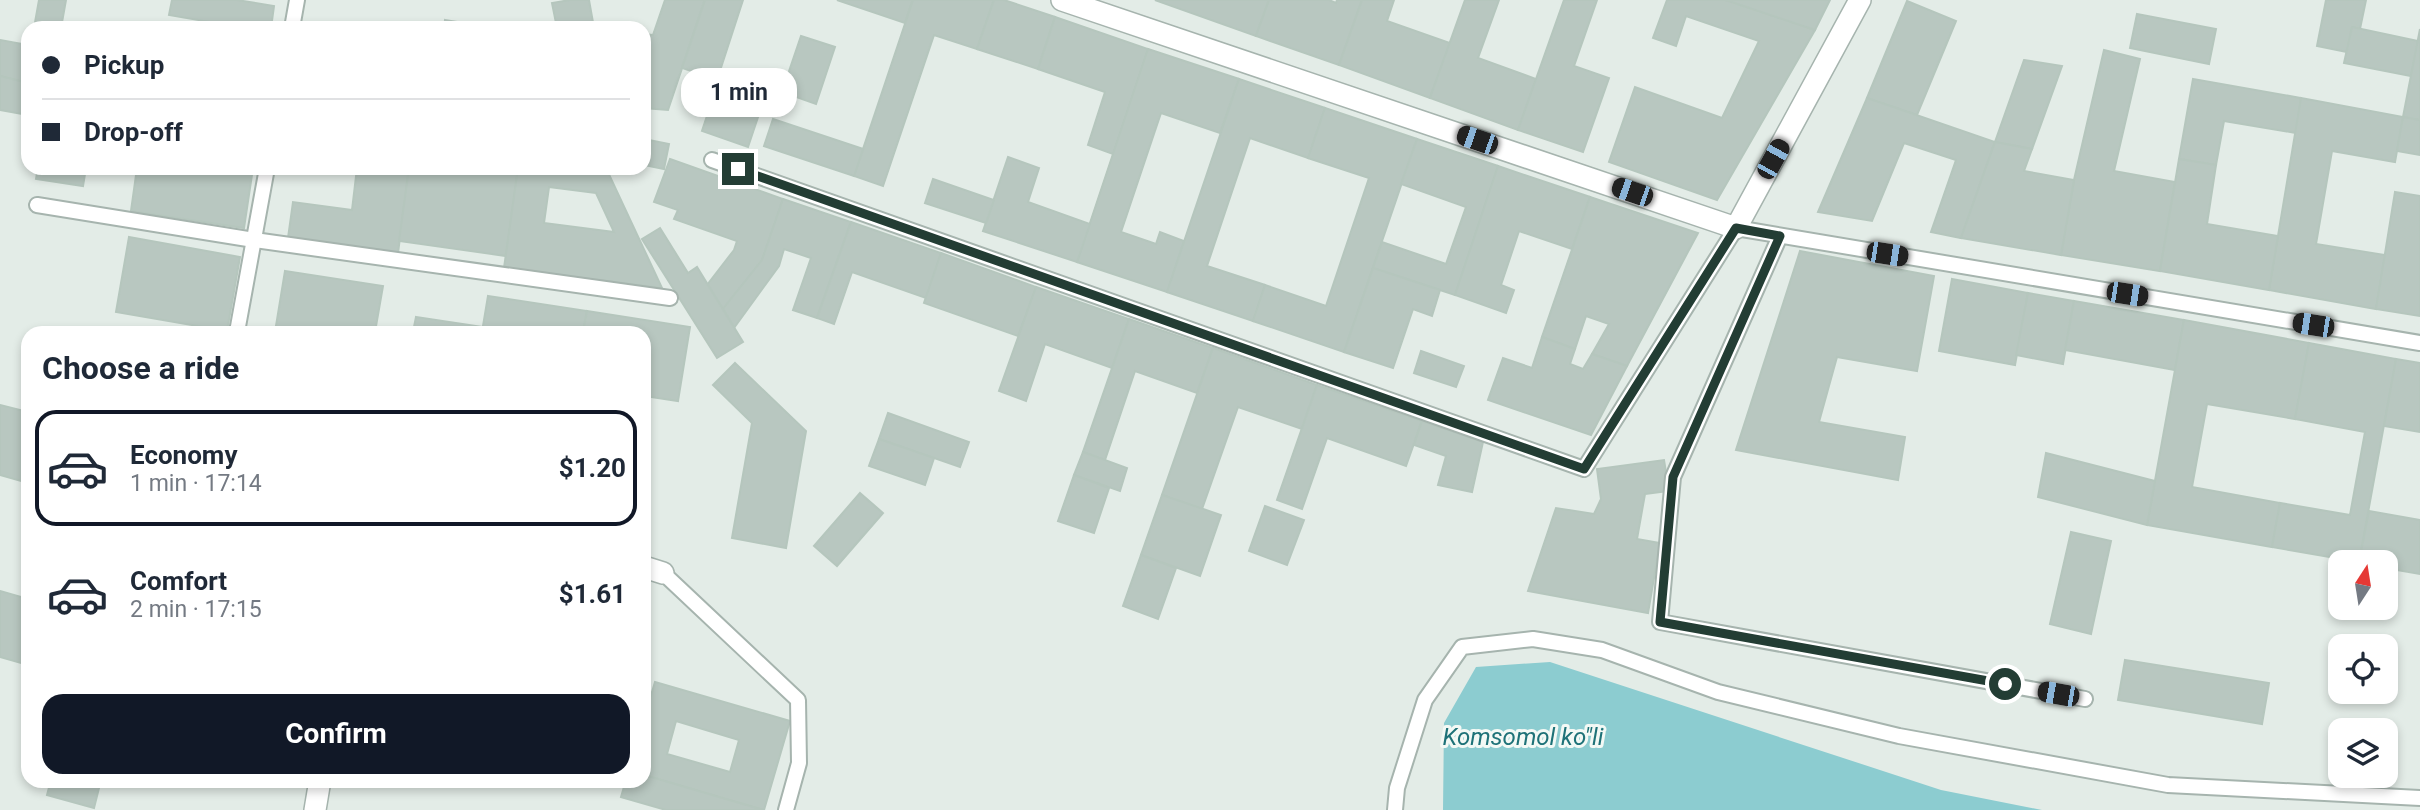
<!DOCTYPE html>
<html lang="en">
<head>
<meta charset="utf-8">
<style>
  :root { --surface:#fff; --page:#f6f6f7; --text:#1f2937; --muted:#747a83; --line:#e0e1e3; --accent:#111827 }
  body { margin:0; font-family:Roboto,sans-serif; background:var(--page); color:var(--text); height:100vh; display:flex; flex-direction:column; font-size:26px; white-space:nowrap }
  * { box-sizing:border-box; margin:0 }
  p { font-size:23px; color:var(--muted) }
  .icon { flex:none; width:38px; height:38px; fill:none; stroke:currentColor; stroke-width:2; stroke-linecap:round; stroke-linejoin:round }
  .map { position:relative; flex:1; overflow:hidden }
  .details { position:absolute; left:21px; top:326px; width:630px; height:462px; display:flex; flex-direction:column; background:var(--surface); border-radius:21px; box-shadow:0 4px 10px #0003 }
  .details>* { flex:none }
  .hud { position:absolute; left:21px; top:21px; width:630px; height:154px; border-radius:21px; box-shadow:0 4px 10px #0003; display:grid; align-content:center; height:154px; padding:0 21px; background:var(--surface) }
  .needle { width:46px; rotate:12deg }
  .fabs { position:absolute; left:2328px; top:550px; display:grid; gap:14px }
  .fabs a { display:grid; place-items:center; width:70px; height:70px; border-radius:14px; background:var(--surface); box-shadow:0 4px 10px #0003; font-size:35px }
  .end { position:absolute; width:32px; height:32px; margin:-16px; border:9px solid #233d34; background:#fff; box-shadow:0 0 0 4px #fff }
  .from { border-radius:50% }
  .bubble { position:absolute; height:49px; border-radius:21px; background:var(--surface); box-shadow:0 4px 10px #0003; font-size:23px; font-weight:700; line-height:49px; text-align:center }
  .car { position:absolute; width:21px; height:42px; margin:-21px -10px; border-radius:9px; box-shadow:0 0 5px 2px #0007; background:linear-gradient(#222 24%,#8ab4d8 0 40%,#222 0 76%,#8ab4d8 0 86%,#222 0) }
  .hud b { display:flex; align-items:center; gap:24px; height:66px; font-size:26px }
  .hud b+b { border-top:2px solid var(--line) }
  .hud i { width:18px; height:18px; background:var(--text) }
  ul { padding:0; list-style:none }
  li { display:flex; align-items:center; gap:21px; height:116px; margin:0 14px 10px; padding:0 7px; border:4px solid transparent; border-radius:21px }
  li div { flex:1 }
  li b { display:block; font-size:26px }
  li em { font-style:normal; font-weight:700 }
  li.on { border-color:var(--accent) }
  li>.icon { width:63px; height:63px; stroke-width:1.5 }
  h2 { padding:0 21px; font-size:32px; line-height:84px }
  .primary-button { display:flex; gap:14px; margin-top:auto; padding:14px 21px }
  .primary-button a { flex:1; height:80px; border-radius:21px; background:var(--accent); color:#fff; font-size:28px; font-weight:700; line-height:80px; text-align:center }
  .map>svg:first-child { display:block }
</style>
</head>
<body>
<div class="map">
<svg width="2420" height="810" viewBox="0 0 2420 810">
  <rect width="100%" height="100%" fill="#e3ece7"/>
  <polygon fill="#8cccd0" points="1550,662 1941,790 2042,810 1443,810 1444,723 1476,667"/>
  <g fill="#b8c7c0" stroke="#b5c6bd" stroke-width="2" fill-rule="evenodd">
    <polygon points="39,0 66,0 61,28 34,28"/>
    <polygon points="172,0 237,0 274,6 271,28 245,28 169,15"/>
    <polygon points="570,0 589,0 594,28 557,28 552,3"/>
    <polygon points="665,0 705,0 668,110 644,108 644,34 653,35"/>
    <polygon points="705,0 743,0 717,80 682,68"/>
    <polygon points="837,0 913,0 905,23"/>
    <polygon points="913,0 994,0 977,49 934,35 883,186 854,176"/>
    <polygon points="994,0 1004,0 1055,17 1038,69 977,49"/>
    <polygon points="1155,0 1269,0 1256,36"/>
    <polygon points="1269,0 1329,0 1336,3 1337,0 1362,0 1339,65 1256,36"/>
    <polygon points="1362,0 1394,0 1387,21 1450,43 1430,98 1339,65"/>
    <polygon points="1465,0 1499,0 1478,58 1536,79 1518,130 1430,98"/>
    <polygon points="1564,0 1597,0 1574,66 1609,78 1583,152 1518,130"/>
    <polygon points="1667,0 1726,0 1815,30 1717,200 1609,162 1635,87 1722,118 1759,41 1686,16 1676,46 1653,38"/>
    <polygon points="1726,0 1830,0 1815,30"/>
    <polygon points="2326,0 2366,0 2360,29 2352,27 2347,52 2317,46"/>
    <polygon points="1907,1 1956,21 1917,115 1867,98"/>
    <polygon points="2137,14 2216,29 2209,64 2130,48"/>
    <polygon points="1055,17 1148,49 1113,154 1088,145 1105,92 1038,69"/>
    <polygon points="445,20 470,24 469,28 444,28"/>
    <polygon points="2352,27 2418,41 2411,76 2344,63"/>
    <polygon points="2420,29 2420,120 2403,117"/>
    <polygon points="801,36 835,47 816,104 782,92"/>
    <polygon points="0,40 28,45 28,83 0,76"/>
    <polygon points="1148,49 1239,79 1220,133 1161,113 1121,232 1156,244 1160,232 1184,241 1167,292 1077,262"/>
    <polygon points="2104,50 2140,59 2114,171 2175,182 2160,271 2061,255 2074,180"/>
    <polygon points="2024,60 2062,66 2032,149 1995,142"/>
    <polygon points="0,76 28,83 28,115 0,110"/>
    <polygon points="1239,79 1325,108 1308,158 1250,138 1207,266 1265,285 1253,321 1167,292"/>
    <polygon points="2193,79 2301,98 2296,133 2224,121 2216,165 2179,159"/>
    <polygon points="715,92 761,108 748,147 702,131"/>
    <polygon points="1867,98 1995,142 1961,238 1931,232 1956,160 1904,143 1872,221 1818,212"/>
    <polygon points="2301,98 2403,117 2395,162 2332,151 2316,244 2385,255 2376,309 2269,290"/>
    <polygon points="1325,108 1417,139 1344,352 1253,321 1265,285 1326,306 1369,178 1308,158"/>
    <polygon points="2403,117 2420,120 2420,155 2397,151"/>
    <polygon points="773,119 863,149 854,176 764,146"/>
    <polygon points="644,139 669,144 664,169 644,165"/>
    <polygon points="1417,139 1498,166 1455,295 1373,268 1382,242 1446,264 1466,207 1401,184"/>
    <polygon points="1995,142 2032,149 2024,171 2074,180 2061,255 1961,238"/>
    <polygon points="1008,157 1039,168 1028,202 1090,224 1077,262 983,231"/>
    <polygon points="670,159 783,199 762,260 723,309 707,285 734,250 737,241 674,219 678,210 654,202"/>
    <polygon points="2179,159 2216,165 2207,224 2278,236 2269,290 2160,271"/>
    <polygon points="1498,166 1590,197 1572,249 1519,231 1501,285 1514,290 1506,313 1455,295"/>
    <polygon points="38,168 86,168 83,186 36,179"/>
    <polygon points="137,168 253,168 244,228 131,211"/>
    <polygon points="357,168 409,168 398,253 288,238 293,202 352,210"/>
    <polygon points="409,168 518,168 506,256 399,241"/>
    <path d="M518 168H606L662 288 504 268ZM549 187 596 193 614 232 544 223Z"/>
    <polygon points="933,179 994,200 986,223 925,203"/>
    <polygon points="2395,192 2420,196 2420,316 2376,309"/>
    <polygon points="1590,197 1698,233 1627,366 1592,354 1609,324 1586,316 1575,349 1542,337"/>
    <polygon points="783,199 851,222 817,318 793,310 811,258 784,249 779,266 734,328 723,309 762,260"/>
    <polygon points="851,222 941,253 926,298 852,272 834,324 817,318"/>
    <polygon points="660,228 688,273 697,267 743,342 717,358 642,239"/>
    <polygon points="129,237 240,257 227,331 116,312"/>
    <polygon points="1800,251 1934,276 1917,371 1837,357 1819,422 1905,437 1898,480 1736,450"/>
    <polygon points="941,253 1036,287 1018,336 924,303"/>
    <polygon points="1373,268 1440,290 1432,316 1413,309 1393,368 1344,352"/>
    <polygon points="285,271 383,286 375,332 275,332"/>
    <polygon points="1952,279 2028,293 2015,365 1939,351"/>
    <polygon points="1036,287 1129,319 1112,368 1045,344 1026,401 999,391"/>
    <polygon points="2028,293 2074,301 2063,364 2016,355"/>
    <polygon points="488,296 587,311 583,332 482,332"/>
    <polygon points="2074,301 2184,320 2175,370 2065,350"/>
    <polygon points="587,311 690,327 678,401 644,396 644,332 583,332"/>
    <polygon points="416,317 483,327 482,332 413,332"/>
    <polygon points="1129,319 1213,348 1197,393 1135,371 1105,460 1083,452"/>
    <polygon points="2184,320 2309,343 2295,419 2207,404 2192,487 2280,503 2272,547 2147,525"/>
    <polygon points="1542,337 1575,349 1570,364 1583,369 1592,354 1627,366 1591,435 1488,400 1503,358 1532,368"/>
    <polygon points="2309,343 2396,359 2359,562 2272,547 2280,503 2350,515 2365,432 2295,419"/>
    <polygon points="1213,348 1317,385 1302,429 1238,407 1202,509 1162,495"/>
    <polygon points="1421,351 1464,366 1456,387 1414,373"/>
    <polygon points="2396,359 2420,363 2420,432 2384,426"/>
    <polygon points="735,363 806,431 786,548 732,538 752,423 713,385"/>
    <polygon points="1317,385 1422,421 1406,466 1327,438 1302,509 1277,500"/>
    <polygon points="0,405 28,412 28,483 0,475"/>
    <polygon points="888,413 969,442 960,467 879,439"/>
    <polygon points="1422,421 1483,442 1472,492 1438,485 1446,456 1414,445"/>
    <polygon points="879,439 934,458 925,485 869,466"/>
    <polygon points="1083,452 1127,468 1120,491 1074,475"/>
    <polygon points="2046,453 2155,481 2147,525 2038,497"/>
    <polygon points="1664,460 1669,491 1645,494 1637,539 1660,543 1648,613 1528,591 1556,508 1594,514 1601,499 1597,469"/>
    <polygon points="1074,475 1109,488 1094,533 1058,521"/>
    <polygon points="860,493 883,513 837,566 814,546"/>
    <polygon points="1162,495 1221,515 1200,576 1141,555"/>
    <polygon points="1265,506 1304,520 1287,565 1249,551"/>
    <polygon points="2369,511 2420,520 2420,574 2385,568 2385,562 2359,562"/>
    <polygon points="2071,532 2111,541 2091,634 2050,624"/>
    <polygon points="1141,555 1176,568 1158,619 1123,606"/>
    <polygon points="0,591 28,599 28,665 0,657"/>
    <polygon points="2125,660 2269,683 2262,724 2118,700"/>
    <path d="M655 682 790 721 764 810 644 775V719ZM676 721 739 740 730 772 667 754Z"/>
    <polygon points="644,775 763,810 666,810 621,797 626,780 644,780"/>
    <polygon points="51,780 101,780 94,808 47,795"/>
  </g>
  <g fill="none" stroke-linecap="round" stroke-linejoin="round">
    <g stroke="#a6b4ae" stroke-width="18">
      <g id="service">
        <polyline points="292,28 297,0"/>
        <polyline points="712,160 1584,469 1736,228 2420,343"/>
        <polyline points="37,205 254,240 670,298"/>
        <polyline points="1780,236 1673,477 1660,622 2085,699"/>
        <polyline points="237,332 267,168"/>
        <polyline points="663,573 798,700 799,763 786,810"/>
        <polyline points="1395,810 1397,788 1425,700 1462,647 1533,639 1602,650 1718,692 1899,736 2168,785 2420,798"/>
      </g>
    </g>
    <g stroke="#a6b4ae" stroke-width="24">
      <g id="minor">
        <polyline points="1062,0 1736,228 1860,0"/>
        <polyline points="644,567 663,573"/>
        <polyline points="315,810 320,780"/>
      </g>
    </g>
    <use href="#service" stroke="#fff" stroke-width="14"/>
    <use href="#minor" stroke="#fff" stroke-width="21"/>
  </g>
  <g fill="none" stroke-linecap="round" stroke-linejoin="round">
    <polyline stroke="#233d34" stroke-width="9" points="738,169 1584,469 1736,228 1780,236 1673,477 1660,622 2005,684"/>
  </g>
  <g text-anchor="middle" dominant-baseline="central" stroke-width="6" stroke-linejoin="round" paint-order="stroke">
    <g font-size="24" font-style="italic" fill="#1e7278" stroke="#f3f9f5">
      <text x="1523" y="737">Komsomol ko"li</text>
    </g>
  </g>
</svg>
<div class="fabs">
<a><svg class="needle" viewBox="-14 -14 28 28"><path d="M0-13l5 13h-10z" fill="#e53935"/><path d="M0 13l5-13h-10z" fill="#747a83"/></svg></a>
<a><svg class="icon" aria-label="locate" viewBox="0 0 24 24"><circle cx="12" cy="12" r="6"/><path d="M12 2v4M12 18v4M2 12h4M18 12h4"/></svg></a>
<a><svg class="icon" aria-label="layers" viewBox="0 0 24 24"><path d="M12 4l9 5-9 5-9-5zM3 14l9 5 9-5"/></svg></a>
</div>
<i class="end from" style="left:2005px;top:684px"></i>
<i class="end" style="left:738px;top:169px"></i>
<div class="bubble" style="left:681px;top:68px;width:116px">1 min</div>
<i class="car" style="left:1477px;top:140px;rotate:289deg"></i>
<i class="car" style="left:1773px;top:159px;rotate:29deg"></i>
<i class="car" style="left:1632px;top:192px;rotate:289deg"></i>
<i class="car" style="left:1887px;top:254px;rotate:99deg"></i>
<i class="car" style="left:2127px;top:294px;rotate:99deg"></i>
<i class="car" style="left:2313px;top:325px;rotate:279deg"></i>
<i class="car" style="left:2058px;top:694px;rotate:280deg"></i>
<div class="hud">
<b><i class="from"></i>Pickup</b>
<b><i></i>Drop-off</b>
</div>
<section class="details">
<h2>Choose a ride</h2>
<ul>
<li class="on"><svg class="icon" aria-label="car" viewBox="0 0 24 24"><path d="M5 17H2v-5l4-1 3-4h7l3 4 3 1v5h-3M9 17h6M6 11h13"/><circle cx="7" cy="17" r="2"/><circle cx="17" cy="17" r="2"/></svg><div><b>Economy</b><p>1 min · 17:14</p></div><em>$1.20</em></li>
<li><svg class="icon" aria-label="car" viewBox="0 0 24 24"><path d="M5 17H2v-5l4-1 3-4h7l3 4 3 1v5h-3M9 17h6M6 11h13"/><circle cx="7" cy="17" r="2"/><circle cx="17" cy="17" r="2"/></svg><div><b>Comfort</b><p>2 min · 17:15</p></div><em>$1.61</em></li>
</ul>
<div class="primary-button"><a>Confirm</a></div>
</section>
</div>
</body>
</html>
